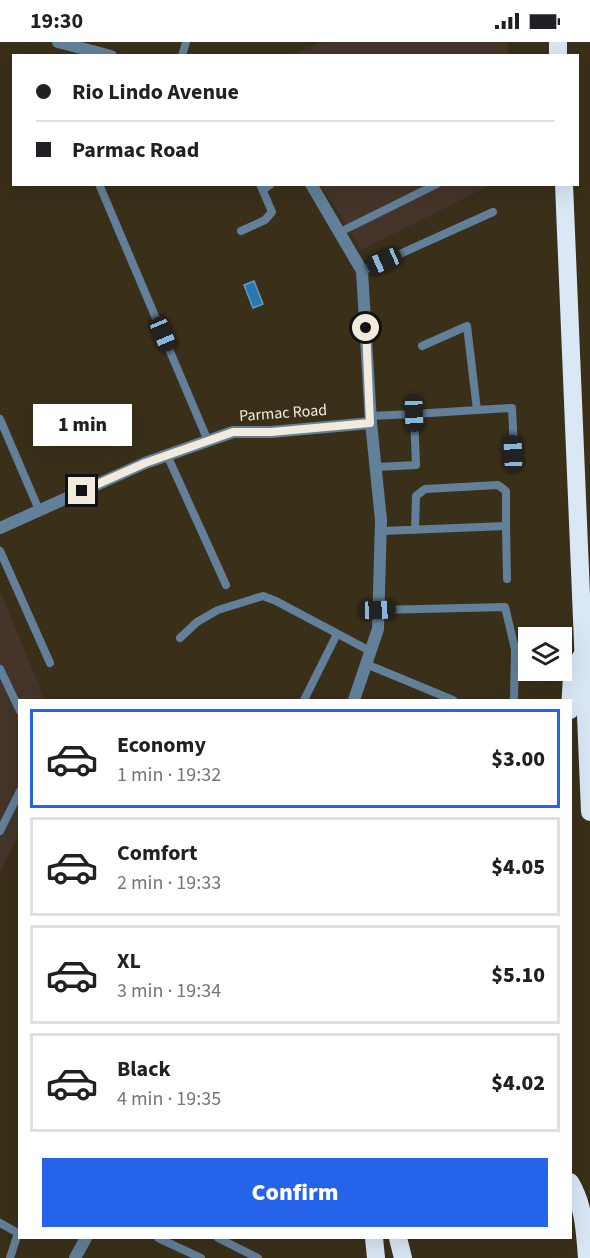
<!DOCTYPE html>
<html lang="en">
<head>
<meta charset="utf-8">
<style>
  :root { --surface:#fff; --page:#f6f6f6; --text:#202124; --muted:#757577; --line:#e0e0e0; --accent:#2563eb }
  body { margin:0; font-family:"Source Sans 3",sans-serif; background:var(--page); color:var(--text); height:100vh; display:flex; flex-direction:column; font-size:22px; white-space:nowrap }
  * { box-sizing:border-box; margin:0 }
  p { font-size:20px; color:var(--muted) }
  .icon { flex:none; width:33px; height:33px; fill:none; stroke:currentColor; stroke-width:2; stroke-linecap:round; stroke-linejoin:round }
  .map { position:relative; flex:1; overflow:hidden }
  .details { position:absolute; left:18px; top:657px; width:554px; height:540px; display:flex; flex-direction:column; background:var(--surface); border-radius:0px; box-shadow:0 6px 24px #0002 }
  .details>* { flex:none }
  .top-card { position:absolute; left:12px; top:12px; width:567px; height:132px; border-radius:0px; box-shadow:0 6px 24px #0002; display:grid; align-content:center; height:132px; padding:0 24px; background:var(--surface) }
  .fabs { position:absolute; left:518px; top:585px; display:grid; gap:12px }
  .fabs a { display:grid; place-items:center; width:54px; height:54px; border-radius:0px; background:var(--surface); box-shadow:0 6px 24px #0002; font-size:30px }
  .end { position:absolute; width:27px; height:27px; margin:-14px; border:8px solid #f1eadd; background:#111; box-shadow:0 0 0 3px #111 }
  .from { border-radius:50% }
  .bubble { position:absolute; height:42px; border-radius:0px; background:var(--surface); box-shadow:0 6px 24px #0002; font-size:20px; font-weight:800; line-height:42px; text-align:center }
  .car { position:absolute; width:18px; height:36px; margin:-18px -9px; border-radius:8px; box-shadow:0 0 4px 2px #0007; background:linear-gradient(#222 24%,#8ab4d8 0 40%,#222 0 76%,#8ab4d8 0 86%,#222 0) }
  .top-card b { display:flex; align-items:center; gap:21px; height:57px; font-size:22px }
  .top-card b+b { border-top:2px solid var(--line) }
  .top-card i { width:15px; height:15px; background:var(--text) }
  ul { padding:10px 0 0; list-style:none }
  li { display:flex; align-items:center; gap:18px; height:99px; margin:0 12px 9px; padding:0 12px; border:3px solid var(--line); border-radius:0px }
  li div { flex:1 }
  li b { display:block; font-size:22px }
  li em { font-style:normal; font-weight:800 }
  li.selected { border-color:var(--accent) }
  li>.icon { width:54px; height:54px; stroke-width:1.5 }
  .primary-button { display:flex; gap:12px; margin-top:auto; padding:12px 24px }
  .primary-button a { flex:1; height:69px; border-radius:0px; background:var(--accent); color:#fff; font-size:24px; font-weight:800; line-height:69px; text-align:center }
  .status { display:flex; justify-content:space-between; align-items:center; height:42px; padding:0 30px; background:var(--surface); direction:ltr }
  .status svg { height:16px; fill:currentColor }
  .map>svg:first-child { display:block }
</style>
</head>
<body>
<div class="status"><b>19:30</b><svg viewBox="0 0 49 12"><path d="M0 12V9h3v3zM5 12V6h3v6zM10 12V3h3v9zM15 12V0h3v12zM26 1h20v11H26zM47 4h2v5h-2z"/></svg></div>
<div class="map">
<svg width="590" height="1216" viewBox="0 0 590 1216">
  <rect width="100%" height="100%" fill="#3a2f19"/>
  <g fill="#453429">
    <polygon points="322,0 507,0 508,13 291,13"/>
    <polygon points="320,143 491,143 361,208 344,179"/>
    <polygon points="0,549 45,658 20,658 19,792 0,830"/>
  </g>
  <polygon fill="#2977b1" stroke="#659abe" stroke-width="1.5" points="254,239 263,262 253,266 244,243"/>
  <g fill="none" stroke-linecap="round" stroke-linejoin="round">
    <g stroke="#63809a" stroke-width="8">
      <polyline points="182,14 186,0"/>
      <polyline points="99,142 208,399"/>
      <polyline points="263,148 271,142"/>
      <polyline points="241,189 265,178 272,170 260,142"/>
      <polyline points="340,190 437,142"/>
      <polyline points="362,229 493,170"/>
      <polyline points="477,368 512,366 514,411"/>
      <polyline points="414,372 477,368 467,284 422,304"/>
      <polyline points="370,374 414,372 416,423 376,425"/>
      <polyline points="0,377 39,468"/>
      <polyline points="167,413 226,543"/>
      <polyline points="506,484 507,537"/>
      <polyline points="381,489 506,484 506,449 498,443 425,447 416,454 415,488"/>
      <polyline points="0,509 50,621"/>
      <polyline points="379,568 505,565 515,607 514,658"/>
      <polyline points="180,596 197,580 218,568 263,554 276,559 370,609"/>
      <polyline points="366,622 453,658"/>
      <polyline points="0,627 20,669"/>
      <polyline points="304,658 337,592"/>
      <polyline points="0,789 20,749"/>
      <polyline points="0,1181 18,1191 10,1216"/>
      <polyline points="158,1196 201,1216"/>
      <polyline points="218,1196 258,1216"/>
    </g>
    <g stroke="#63809a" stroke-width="12">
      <polyline points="58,0 111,14"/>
      <polyline points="311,142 362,229 371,381 381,478 378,587 354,658"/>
      <polyline points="0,486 145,421 233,390 271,390 371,381"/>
      <polyline points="75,1216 86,1196"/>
    </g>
    <g stroke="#dae8f5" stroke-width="18">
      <polyline points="558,0 558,14"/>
      <polyline points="564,142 590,770"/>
      <polyline points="570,668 572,634 581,615"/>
      <path d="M570 1140C584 1163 585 1190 587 1216"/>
      <polyline points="374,1196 376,1216"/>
      <polyline points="398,1196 403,1216"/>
    </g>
  </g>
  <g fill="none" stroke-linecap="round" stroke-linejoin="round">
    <polyline stroke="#f1eadd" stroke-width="8" points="82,449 145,421 233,390 271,390 370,381 366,286"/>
  </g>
  <g text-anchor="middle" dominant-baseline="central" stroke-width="5" stroke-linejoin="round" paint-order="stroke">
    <g font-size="16" fill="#f1eadd" stroke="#3a2f19">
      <text transform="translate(283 371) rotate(-4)">Parmac Road</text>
    </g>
  </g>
</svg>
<div class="fabs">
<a><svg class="icon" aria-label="layers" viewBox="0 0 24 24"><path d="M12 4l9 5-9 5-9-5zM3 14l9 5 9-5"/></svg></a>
</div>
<i class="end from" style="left:366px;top:286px"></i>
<i class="end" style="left:82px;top:449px"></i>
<div class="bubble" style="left:33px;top:362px;width:99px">1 min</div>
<i class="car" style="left:384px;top:219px;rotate:246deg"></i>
<i class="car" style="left:163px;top:292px;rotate:157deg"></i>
<i class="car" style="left:414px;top:372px;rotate:178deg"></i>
<i class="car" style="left:513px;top:411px;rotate:358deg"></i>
<i class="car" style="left:378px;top:568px;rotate:88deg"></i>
<div class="top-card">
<b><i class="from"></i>Rio Lindo Avenue</b>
<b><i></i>Parmac Road</b>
</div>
<section class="details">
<ul>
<li class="selected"><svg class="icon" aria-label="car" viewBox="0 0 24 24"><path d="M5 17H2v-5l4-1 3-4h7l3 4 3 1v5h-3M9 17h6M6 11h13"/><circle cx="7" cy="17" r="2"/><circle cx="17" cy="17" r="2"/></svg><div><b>Economy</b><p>1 min · 19:32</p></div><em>$3.00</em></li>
<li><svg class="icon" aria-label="car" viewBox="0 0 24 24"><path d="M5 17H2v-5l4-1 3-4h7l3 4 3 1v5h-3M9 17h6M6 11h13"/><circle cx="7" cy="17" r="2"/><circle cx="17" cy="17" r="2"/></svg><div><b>Comfort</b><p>2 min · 19:33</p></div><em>$4.05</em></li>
<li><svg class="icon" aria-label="car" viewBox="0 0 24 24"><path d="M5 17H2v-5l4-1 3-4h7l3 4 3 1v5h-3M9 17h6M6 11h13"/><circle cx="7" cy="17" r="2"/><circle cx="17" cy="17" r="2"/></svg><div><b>XL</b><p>3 min · 19:34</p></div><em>$5.10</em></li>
<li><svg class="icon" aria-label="car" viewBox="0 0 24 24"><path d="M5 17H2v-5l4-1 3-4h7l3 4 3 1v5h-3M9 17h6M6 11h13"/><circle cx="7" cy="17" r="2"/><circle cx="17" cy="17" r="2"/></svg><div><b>Black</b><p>4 min · 19:35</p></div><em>$4.02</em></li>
</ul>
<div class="primary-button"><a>Confirm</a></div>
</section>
</div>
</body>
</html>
